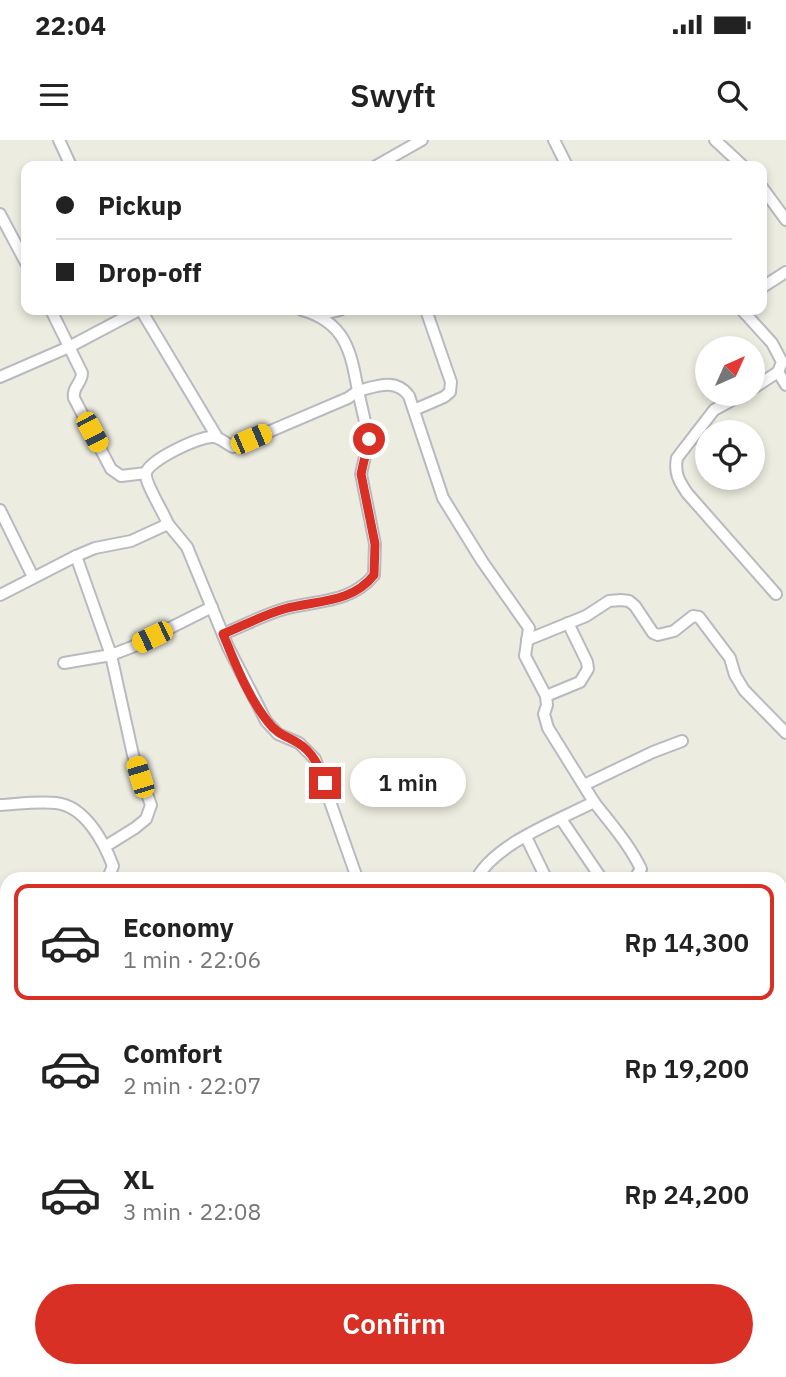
<!DOCTYPE html>
<html lang="en">
<head>
<meta charset="utf-8">
<style>
  :root { --surface:#fff; --page:#f2f2f2; --text:#222; --muted:#767676; --line:#e0e0e0; --accent:#d93025 }
  body { margin:0; font-family:"IBM Plex Sans",sans-serif; background:var(--page); color:var(--text); height:100vh; display:flex; flex-direction:column; font-size:26px; white-space:nowrap }
  * { box-sizing:border-box; margin:0 }
  p { font-size:23px; color:var(--muted) }
  .icon { flex:none; width:38px; height:38px; fill:none; stroke:currentColor; stroke-width:2; stroke-linecap:round; stroke-linejoin:round }
  .map { position:relative; flex:1; overflow:hidden }
  .drawer { position:absolute; left:0px; top:732px; width:788px; height:506px; display:flex; flex-direction:column; background:var(--surface); border-radius:21px 21px 0 0; box-shadow:0 4px 10px #0003 }
  .drawer>* { flex:none }
  .banner { position:absolute; left:21px; top:21px; width:746px; height:154px; border-radius:14px; box-shadow:0 4px 10px #0003; display:grid; align-content:center; height:154px; padding:0 35px; background:var(--surface) }
  .needle { width:46px; rotate:45deg }
  .controls { position:absolute; left:695px; top:196px; display:grid; gap:14px }
  .controls a { display:grid; place-items:center; width:70px; height:70px; border-radius:50%; background:var(--surface); box-shadow:0 4px 10px #0003; font-size:35px }
  .end { position:absolute; width:32px; height:32px; margin:-16px; border:9px solid #d93025; background:#fff; box-shadow:0 0 0 4px #fff }
  .from { border-radius:50% }
  .bubble { position:absolute; height:49px; border-radius:24px; background:var(--surface); box-shadow:0 4px 10px #0003; font-size:23px; font-weight:600; line-height:49px; text-align:center }
  .car { position:absolute; width:21px; height:42px; margin:-21px -10px; border-radius:9px; box-shadow:0 0 5px 2px #0007; background:linear-gradient(#f5c518 24%,#345 0 40%,#f5c518 0 76%,#345 0 86%,#f5c518 0) }
  .banner b { display:flex; align-items:center; gap:24px; height:66px; font-size:26px }
  .banner b+b { border-top:2px solid var(--line) }
  .banner i { width:18px; height:18px; background:var(--text) }
  ul { padding:12px 0 0; list-style:none }
  li { display:flex; align-items:center; gap:21px; height:116px; margin:0 14px 10px; padding:0 21px; border:4px solid transparent; border-radius:14px }
  li div { flex:1 }
  li b { display:block; font-size:26px }
  li em { font-style:normal; font-weight:600 }
  li.current { border-color:var(--accent) }
  li>.icon { width:63px; height:63px; stroke-width:1.5 }
  .action { display:flex; gap:14px; margin-top:auto; padding:14px 35px }
  .action a { flex:1; height:80px; border-radius:42px; background:var(--accent); color:#fff; font-size:28px; font-weight:600; line-height:80px; text-align:center }
  .status { display:flex; justify-content:space-between; align-items:center; height:49px; padding:0 35px; background:var(--surface); direction:ltr }
  .status svg { height:19px; fill:currentColor }
  header { display:flex; justify-content:space-between; align-items:center; height:91px; padding:0 35px; background:var(--surface); font-size:32px; font-weight:600 }
  .map>svg:first-child { display:block }
</style>
</head>
<body>
<div class="status"><b>22:04</b><svg viewBox="0 0 49 12"><path d="M0 12V9h3v3zM5 12V6h3v6zM10 12V3h3v9zM15 12V0h3v12zM26 1h20v11H26zM47 4h2v5h-2z"/></svg></div>
<header><svg class="icon" aria-label="menu" viewBox="0 0 24 24"><path d="M4 6h16M4 12h16M4 18h16"/></svg>Swyft<svg class="icon" aria-label="search" viewBox="0 0 24 24"><circle cx="10" cy="10" r="6"/><path d="M15 15l6 6"/></svg></header>
<div class="map">
<svg width="786" height="1237" viewBox="0 0 786 1237">
  <rect width="100%" height="100%" fill="#edece0"/>
  <g fill="none" stroke-linecap="round" stroke-linejoin="round">
    <g stroke="#b8bac0" stroke-width="14">
      <g id="minor">
        <polyline points="59,0 71,26"/>
        <polyline points="554,0 567,26"/>
        <polyline points="715,0 743,26"/>
        <polyline points="376,26 422,0"/>
        <polyline points="761,46 786,80"/>
        <polyline points="0,74 26,123"/>
        <polyline points="761,148 786,132"/>
        <path d="M51 170 82 233C82 243 72 247 74 258L111 329 121 336 146 333"/>
        <polyline points="141,170 217,297"/>
        <polyline points="742,170 772,203 782,222 778,232 752,249"/>
        <polyline points="319,175 340,170"/>
        <polyline points="778,232 786,245"/>
        <polyline points="0,237 69,207 139,170"/>
        <path d="M743 254 714 270 677 318C674 333 679 341 687 353L776 454"/>
        <polyline points="414,270 444,257 450,252 451,242 426,170"/>
        <polyline points="0,370 33,437"/>
        <path d="M168 384C164 373 144 342 146 333 149 320 200 296 213 297 220 297 226 304 233 307L348 258 358 251C351 211 345 182 302 170"/>
        <polyline points="76,416 111,515 133,615 151,665 146,679 135,688 106,706"/>
        <polyline points="0,455 76,416 95,408 131,401 168,384 187,407 228,507 266,581 278,594 299,603 315,619 357,738"/>
        <path d="M223 494C243 486 263 475 284 469 316 460 350 464 374 435L375 404 361 334 369 299 358 251C377 246 396 238 409 256L443 358 482 421 529 488 525 516 546 556 547 565 544 574 548 588 594 662C559 680 496 703 477 738"/>
        <polyline points="527,500 586,476 609,461 621,460 629,461 635,466 653,493 658,495 674,491 693,476 699,477 730,518 735,535 744,550 786,593"/>
        <polyline points="64,523 111,515 132,507 212,467"/>
        <polyline points="546,556 580,542 588,529 587,522 568,483"/>
        <polyline points="584,645 653,612 682,601"/>
        <path d="M594 662C611 684 629 704 641 729L635 738"/>
        <path d="M0 665C18 664 38 661 56 663 85 666 104 702 113 726L108 738"/>
        <polyline points="561,679 601,738"/>
        <polyline points="526,697 546,738"/>
        <polyline points="0,920 6,936"/>
        <polyline points="780,925 786,921"/>
        <polyline points="780,1117 786,1123"/>
        <polyline points="780,1181 786,1184"/>
        <polyline points="0,1197 7,1194"/>
        <polyline points="248,1230 253,1237"/>
        <polyline points="529,1230 532,1237"/>
        <polyline points="691,1230 694,1237"/>
        <polyline points="154,1237 171,1230"/>
        <polyline points="292,1237 301,1230"/>
      </g>
    </g>
    <use href="#minor" stroke="#fff" stroke-width="10"/>
  </g>
  <g fill="none" stroke-linecap="round" stroke-linejoin="round">
    <path stroke="#d93025" stroke-width="9" d="M325 643C320 628 313 612 298 603 286 596 277 594 268 582 248 557 235 523 223 494 243 486 263 475 284 469 316 460 351 464 374 435L375 404 361 334 369 299"/>
  </g>
</svg>
<div class="controls">
<a><svg class="needle" viewBox="-14 -14 28 28"><path d="M0-13l5 13h-10z" fill="#e53935"/><path d="M0 13l5-13h-10z" fill="#767676"/></svg></a>
<a><svg class="icon" aria-label="locate" viewBox="0 0 24 24"><circle cx="12" cy="12" r="6"/><path d="M12 2v4M12 18v4M2 12h4M18 12h4"/></svg></a>
</div>
<i class="end from" style="left:369px;top:299px"></i>
<i class="end" style="left:325px;top:643px"></i>
<div class="bubble" style="left:350px;top:618px;width:116px">1 min</div>
<i class="car" style="left:92px;top:292px;rotate:152deg"></i>
<i class="car" style="left:251px;top:299px;rotate:67deg"></i>
<i class="car" style="left:152px;top:497px;rotate:244deg"></i>
<i class="car" style="left:140px;top:637px;rotate:343deg"></i>
<div class="banner">
<b><i class="from"></i>Pickup</b>
<b><i></i>Drop-off</b>
</div>
<section class="drawer">
<ul>
<li class="current"><svg class="icon" aria-label="car" viewBox="0 0 24 24"><path d="M5 17H2v-5l4-1 3-4h7l3 4 3 1v5h-3M9 17h6M6 11h13"/><circle cx="7" cy="17" r="2"/><circle cx="17" cy="17" r="2"/></svg><div><b>Economy</b><p>1 min · 22:06</p></div><em>Rp 14,300</em></li>
<li><svg class="icon" aria-label="car" viewBox="0 0 24 24"><path d="M5 17H2v-5l4-1 3-4h7l3 4 3 1v5h-3M9 17h6M6 11h13"/><circle cx="7" cy="17" r="2"/><circle cx="17" cy="17" r="2"/></svg><div><b>Comfort</b><p>2 min · 22:07</p></div><em>Rp 19,200</em></li>
<li><svg class="icon" aria-label="car" viewBox="0 0 24 24"><path d="M5 17H2v-5l4-1 3-4h7l3 4 3 1v5h-3M9 17h6M6 11h13"/><circle cx="7" cy="17" r="2"/><circle cx="17" cy="17" r="2"/></svg><div><b>XL</b><p>3 min · 22:08</p></div><em>Rp 24,200</em></li>
</ul>
<div class="action"><a>Confirm</a></div>
</section>
</div>
</body>
</html>
